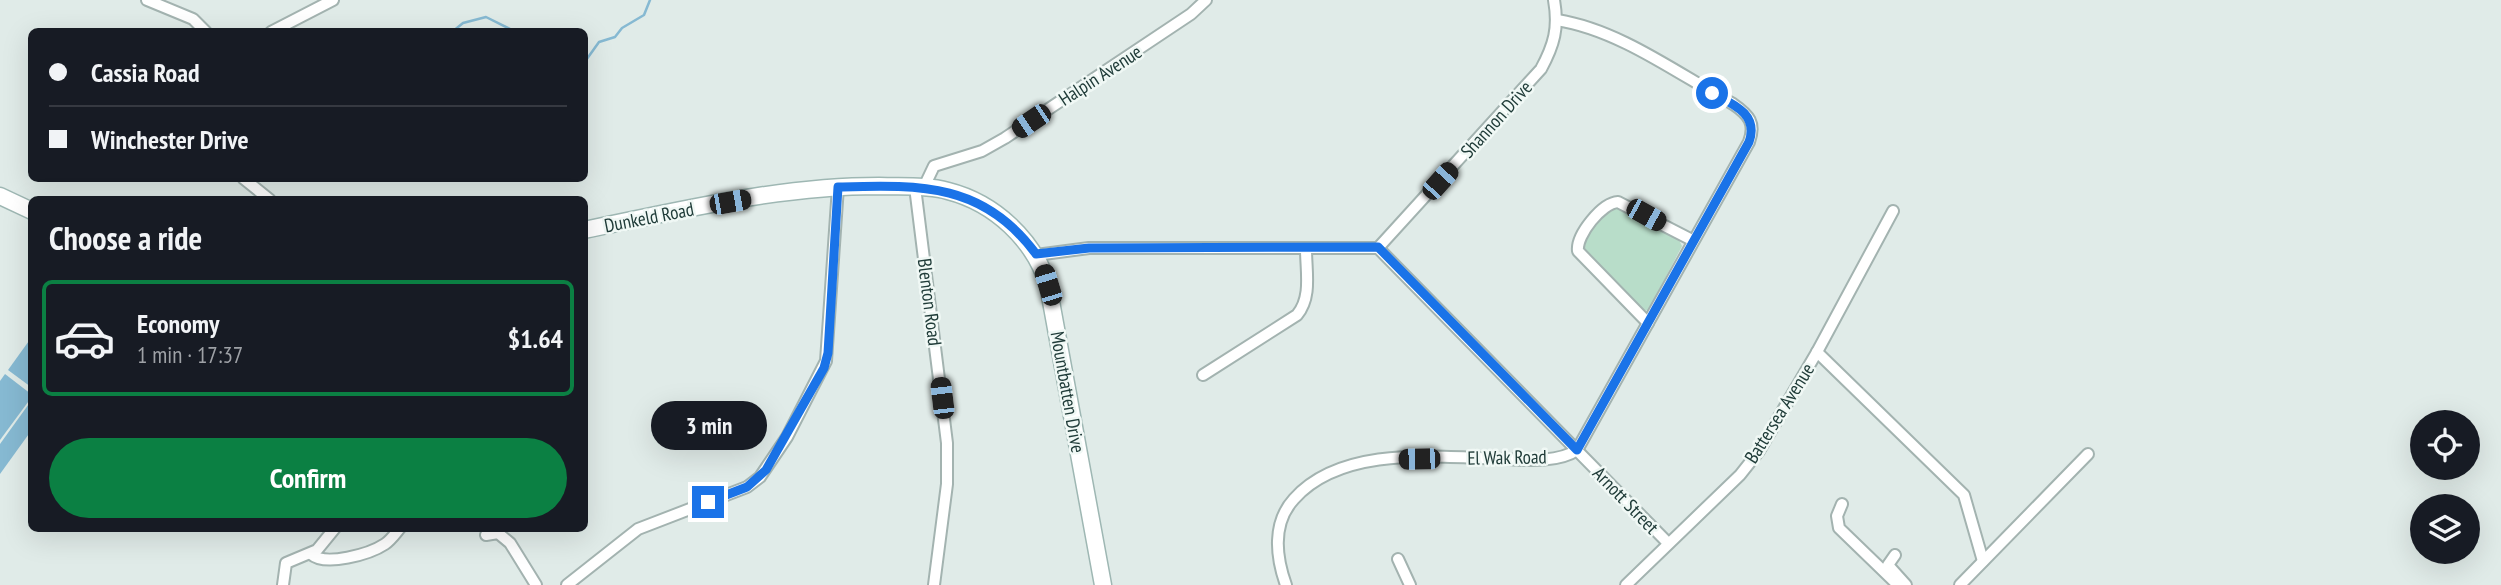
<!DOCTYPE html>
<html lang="en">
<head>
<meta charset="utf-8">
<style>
  :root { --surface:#171b24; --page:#20242c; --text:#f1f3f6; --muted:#9ea1a6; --line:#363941; --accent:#0b8043 }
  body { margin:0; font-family:"PT Sans Narrow",sans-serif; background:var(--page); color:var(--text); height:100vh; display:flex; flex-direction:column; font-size:26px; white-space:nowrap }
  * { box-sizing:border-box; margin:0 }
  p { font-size:23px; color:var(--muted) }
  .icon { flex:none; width:38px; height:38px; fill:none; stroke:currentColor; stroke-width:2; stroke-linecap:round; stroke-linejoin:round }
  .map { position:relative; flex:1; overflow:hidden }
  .side { position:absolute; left:28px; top:196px; width:560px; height:336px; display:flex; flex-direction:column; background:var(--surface); border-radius:10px; box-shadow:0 7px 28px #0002 }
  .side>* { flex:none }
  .guide { position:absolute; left:28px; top:28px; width:560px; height:154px; border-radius:10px; box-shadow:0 7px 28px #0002; display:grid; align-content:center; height:154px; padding:0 21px; background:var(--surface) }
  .tools { position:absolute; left:2410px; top:410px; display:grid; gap:14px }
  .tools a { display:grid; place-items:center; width:70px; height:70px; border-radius:50%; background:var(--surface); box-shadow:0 7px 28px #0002; font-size:35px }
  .end { position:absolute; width:32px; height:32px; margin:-16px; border:9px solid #1a73e8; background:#fff; box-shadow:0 0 0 4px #fff }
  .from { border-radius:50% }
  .bubble { position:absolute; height:49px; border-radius:24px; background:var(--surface); box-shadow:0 7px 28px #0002; font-size:23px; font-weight:700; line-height:49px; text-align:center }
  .car { position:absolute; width:21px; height:42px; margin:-21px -10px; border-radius:9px; box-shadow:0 0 5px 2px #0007; background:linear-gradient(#222 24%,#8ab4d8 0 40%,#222 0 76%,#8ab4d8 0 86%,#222 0) }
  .guide b { display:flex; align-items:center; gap:24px; height:66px; font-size:26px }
  .guide b+b { border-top:2px solid var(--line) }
  .guide i { width:18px; height:18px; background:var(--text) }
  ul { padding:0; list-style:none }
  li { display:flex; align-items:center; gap:21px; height:116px; margin:0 14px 10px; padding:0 7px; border:4px solid transparent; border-radius:10px }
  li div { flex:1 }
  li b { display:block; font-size:26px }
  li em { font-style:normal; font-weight:700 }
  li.on { border-color:var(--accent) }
  li>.icon { width:63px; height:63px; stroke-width:1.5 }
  h2 { padding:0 21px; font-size:32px; line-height:84px }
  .action { display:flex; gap:14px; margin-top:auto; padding:14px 21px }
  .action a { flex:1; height:80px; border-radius:42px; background:var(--accent); color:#fff; font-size:28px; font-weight:700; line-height:80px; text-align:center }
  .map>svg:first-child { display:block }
</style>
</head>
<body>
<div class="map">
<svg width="2501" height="585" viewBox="0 0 2501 585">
  <rect width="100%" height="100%" fill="#e0ebe8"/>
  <polygon fill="#b8ddc9" points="1621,205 1677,236 1682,246 1648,311 1640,308 1582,250 1582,242 1611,206"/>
  <g fill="#86b9d2">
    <polygon points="31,338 31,387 8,370"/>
    <polygon points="5,374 31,394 31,398 0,440 0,381"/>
    <polygon points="31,401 31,431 0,474 0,444"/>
  </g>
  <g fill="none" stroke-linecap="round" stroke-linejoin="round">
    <g stroke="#86b9d2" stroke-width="2.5">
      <polyline points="452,32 463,23 486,17 516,32"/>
      <polyline points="584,63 599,42 615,37 622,28 644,15 650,0"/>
    </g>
    <g stroke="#a3b3b0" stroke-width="14">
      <g id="minor">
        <polyline points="147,0 193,19 206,32"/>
        <polyline points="271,32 333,0"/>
        <polyline points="243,178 270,200"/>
        <polyline points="915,187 947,443 947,484 934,585"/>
        <polyline points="924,187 934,166 982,151 1005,138 1191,14 1206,0"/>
        <polyline points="1378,248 1668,543"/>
        <path d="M1036 255 1089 248H1378L1541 69C1554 45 1559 28 1554 0"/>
        <path d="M1648 323 1578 251C1576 235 1602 203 1618 202L1692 240"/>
        <polyline points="1817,352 1964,495 1983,561"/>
        <path d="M1203 375 1297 315C1312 297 1306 272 1306 249"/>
        <polyline points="1842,504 1837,516 1839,528 1898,585"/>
        <polyline points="486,535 498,533 510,543 536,585"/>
        <path d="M311 554C325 567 370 554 385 544 391 540 395 534 400 528"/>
        <polyline points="1895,555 1888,565 1906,585"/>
        <polyline points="1398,559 1410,585"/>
        <polyline points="283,585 286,563 317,550 335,528"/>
        <polyline points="567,585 638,529 747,487 760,477 787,437 826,361 838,187"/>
        <path d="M1286 585C1276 557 1272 523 1294 499 1342 445 1438 457 1503 459 1525 460 1558 463 1577 450L1749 142C1756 123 1749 115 1733 104 1678 74 1620 30 1557 20"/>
        <polyline points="1626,585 1740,475 1759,451 1817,352 1893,211"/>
        <polyline points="1960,585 2088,454"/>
      </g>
    </g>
    <g stroke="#9eb7b3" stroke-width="19">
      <g id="secondary">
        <polyline points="0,196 32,211"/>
        <path d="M584 230C681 210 780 186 879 186 902 187 926 185 948 191 995 203 1034 240 1048 285L1103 585"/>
      </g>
    </g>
    <use href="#minor" stroke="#fff" stroke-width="10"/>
    <use href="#secondary" stroke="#fff" stroke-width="16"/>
  </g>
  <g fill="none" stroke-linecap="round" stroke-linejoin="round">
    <path stroke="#1a73e8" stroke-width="9" d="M708 502 747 487 766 470 824 368 828 353 838 187C919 185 983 182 1036 254L1089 248 1378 247 1577 450 1749 142C1759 114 1733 104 1712 93"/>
  </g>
  <g text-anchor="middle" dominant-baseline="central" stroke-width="5" stroke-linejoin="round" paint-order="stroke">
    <g font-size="19" fill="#203c39" stroke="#f0f8f5">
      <text transform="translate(1100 75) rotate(-33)">Halpin Avenue</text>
      <text transform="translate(1496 119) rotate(-48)">Shannon Drive</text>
      <text transform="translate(649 217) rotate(-11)">Dunkeld Road</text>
      <text transform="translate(930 302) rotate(83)">Blenton Road</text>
      <text transform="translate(1068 392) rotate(80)">Mountbatten Drive</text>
      <text transform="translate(1779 413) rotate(-58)">Battersea Avenue</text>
      <text transform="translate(1507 457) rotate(-1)">El Wak Road</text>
      <text transform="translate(1626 500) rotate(46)">Arnott Street</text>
    </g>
  </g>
</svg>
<div class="tools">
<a><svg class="icon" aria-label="locate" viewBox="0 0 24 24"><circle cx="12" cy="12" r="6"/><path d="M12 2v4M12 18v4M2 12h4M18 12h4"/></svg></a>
<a><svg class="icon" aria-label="layers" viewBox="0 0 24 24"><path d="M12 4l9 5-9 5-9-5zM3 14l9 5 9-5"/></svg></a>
</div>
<i class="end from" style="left:1712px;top:93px"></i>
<i class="end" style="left:708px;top:502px"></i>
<div class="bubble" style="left:651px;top:401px;width:116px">3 min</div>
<i class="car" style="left:1031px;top:121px;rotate:236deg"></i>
<i class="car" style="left:1440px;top:181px;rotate:42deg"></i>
<i class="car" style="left:730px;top:202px;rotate:80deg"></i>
<i class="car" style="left:1646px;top:215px;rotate:119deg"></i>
<i class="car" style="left:1048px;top:285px;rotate:343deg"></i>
<i class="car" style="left:942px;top:398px;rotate:353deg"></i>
<i class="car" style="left:1419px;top:459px;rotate:269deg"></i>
<div class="guide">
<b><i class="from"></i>Cassia Road</b>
<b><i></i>Winchester Drive</b>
</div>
<section class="side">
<h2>Choose a ride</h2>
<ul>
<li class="on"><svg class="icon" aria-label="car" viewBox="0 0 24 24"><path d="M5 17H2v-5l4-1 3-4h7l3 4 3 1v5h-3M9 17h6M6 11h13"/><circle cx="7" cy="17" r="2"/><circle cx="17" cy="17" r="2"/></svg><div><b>Economy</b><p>1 min · 17:37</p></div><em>$1.64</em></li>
</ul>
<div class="action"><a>Confirm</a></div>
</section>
</div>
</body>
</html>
